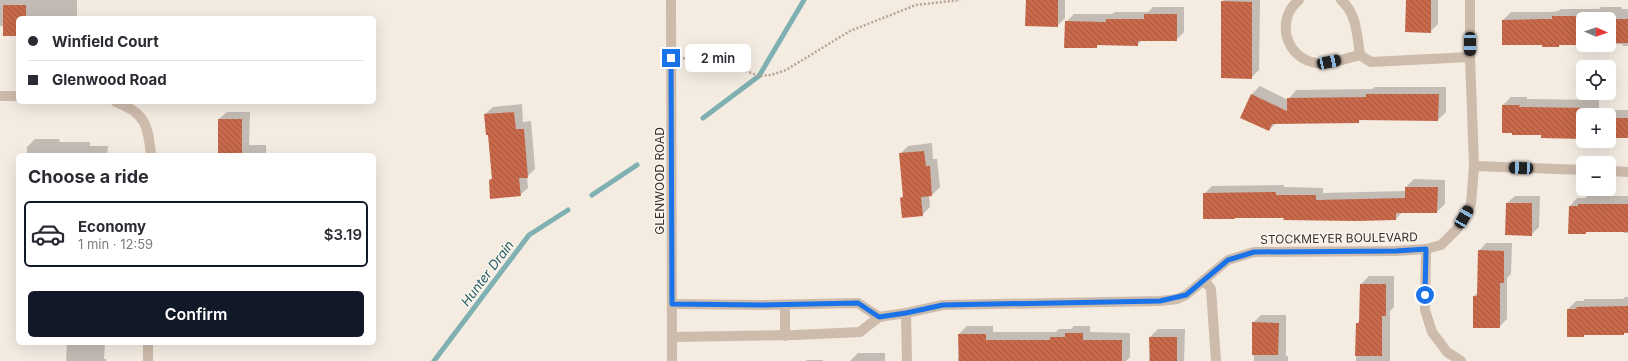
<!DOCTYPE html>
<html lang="en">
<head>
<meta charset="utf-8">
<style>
  :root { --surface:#fff; --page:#f7f7f7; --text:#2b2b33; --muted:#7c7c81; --line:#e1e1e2; --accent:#111827 }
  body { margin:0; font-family:Inter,sans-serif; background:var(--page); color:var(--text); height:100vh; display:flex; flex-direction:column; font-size:15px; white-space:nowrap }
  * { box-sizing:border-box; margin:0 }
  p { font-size:13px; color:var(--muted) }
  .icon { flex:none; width:22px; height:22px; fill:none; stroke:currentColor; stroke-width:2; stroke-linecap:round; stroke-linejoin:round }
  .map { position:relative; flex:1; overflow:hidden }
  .details { position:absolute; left:16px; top:153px; width:360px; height:192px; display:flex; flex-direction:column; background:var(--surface); border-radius:6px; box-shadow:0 4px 16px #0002 }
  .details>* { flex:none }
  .banner { position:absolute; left:16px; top:16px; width:360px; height:88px; border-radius:6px; box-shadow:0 4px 16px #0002; display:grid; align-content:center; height:88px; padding:0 12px; background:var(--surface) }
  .needle { width:26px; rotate:92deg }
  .controls { position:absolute; left:1576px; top:12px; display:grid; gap:8px }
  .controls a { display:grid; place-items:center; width:40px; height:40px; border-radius:6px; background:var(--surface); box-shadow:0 4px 16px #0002; font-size:20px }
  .end { position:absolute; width:18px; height:18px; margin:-9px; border:5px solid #1a73e8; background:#fff; box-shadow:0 0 0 2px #fff }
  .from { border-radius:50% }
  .bubble { position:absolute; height:28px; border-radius:6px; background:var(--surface); box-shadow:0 4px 16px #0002; font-size:13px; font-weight:600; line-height:28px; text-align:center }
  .car { position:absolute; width:12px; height:24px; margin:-12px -6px; border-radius:5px; box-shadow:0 0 3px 1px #0007; background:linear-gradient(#222 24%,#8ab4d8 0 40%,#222 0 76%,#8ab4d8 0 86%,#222 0) }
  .banner b { display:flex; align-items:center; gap:14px; height:38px; font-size:15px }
  .banner b+b { border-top:1px solid var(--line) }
  .banner i { width:10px; height:10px; background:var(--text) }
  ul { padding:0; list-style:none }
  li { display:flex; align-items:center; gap:12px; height:66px; margin:0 8px 6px; padding:0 4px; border:2px solid transparent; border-radius:6px }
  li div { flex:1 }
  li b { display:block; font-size:15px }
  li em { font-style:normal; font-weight:600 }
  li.current { border-color:var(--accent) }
  li>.icon { width:36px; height:36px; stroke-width:1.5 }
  h2 { padding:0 12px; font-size:18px; line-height:48px }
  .primary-button { display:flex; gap:8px; margin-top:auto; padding:8px 12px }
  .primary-button a { flex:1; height:46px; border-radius:6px; background:var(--accent); color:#fff; font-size:16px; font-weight:600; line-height:46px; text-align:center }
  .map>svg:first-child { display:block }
</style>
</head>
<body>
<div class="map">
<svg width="1628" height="361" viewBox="0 0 1628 361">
  <defs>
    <pattern id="building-back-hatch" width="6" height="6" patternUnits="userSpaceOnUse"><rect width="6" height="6" fill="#c8694b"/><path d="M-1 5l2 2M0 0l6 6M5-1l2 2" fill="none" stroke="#a4573f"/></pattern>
  </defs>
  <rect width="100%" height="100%" fill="#f4ebe1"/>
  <g fill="#0003">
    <polygon points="0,0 77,0 77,18 18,18 18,35 4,26 0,26"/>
    <polygon points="1027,0 1065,0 1065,18 1057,26"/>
    <polygon points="1224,0 1260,0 1259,70 1251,78 1222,2"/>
    <polygon points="1407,0 1438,0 1438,24 1430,32"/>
    <polygon points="1153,7 1184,7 1184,32 1176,40 1142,40 1137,45 1099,44 1096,47 1066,22 1074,14 1112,14 1115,12 1148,12"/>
    <polygon points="1601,7 1622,7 1622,9 1628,9 1628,46 1622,46 1623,44 1609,44 1609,19 1583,19 1583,44 1561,44 1559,46 1543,44 1503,20 1511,12 1551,12 1558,11 1561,9 1599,9"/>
    <polygon points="1260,86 1288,100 1296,90 1372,89 1375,87 1446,87 1446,112 1438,120 1361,119 1358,122 1276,123 1269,130 1241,117 1252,94"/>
    <polygon points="1511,97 1527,97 1527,99 1599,100 1599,110 1628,110 1628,137 1609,137 1609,115 1583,115 1583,137 1542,134 1503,105"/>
    <polygon points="522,104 523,122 531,121 535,169 527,177 528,188 520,195 490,180 492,178 489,134 485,114 493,107"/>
    <polygon points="227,112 250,112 249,145 266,145 266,155 219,155 219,119"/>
    <polygon points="35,139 59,139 60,142 90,142 90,146 108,146 107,155 27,155 27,147"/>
    <polygon points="932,143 933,159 937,159 940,187 932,195 929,195 930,207 922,215 901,198 904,195 900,154 908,146"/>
    <polygon points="1414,179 1445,180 1445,204 1437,212 1402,212 1396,219 1285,217 1204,194 1212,186 1284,185 1284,187 1323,188 1323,193 1406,191 1406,187"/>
    <polygon points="1515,196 1540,196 1539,227 1531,235 1507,203"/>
    <polygon points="1587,196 1628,196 1628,233 1624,233 1624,231 1587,231 1585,233 1570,206 1577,198 1585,198"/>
    <polygon points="1486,243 1512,243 1511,274 1507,278 1507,319 1499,327 1474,296 1478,292 1479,251"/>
    <polygon points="1369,276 1394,276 1394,307 1390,311 1390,361 1356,361 1357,324 1360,320 1361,284"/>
    <polygon points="1625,297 1628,297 1628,332 1568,309 1576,301 1583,301 1585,299 1623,299"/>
    <polygon points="1261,315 1286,315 1286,356 1288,356 1288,361 1254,361 1253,323"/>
    <polygon points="967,326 993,326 993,332 1056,332 1059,329 1071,329 1074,326 1090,326 1090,332 1130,333 1130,357 1126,361 958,361 959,334"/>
    <polygon points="1158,329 1185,329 1184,361 1149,361 1150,337"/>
    <polygon points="67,343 105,343 104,359 106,359 106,361 66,361"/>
    <polygon points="858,353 885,353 885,361 850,361"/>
    <polygon points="807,360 823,360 823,361 806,361"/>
  </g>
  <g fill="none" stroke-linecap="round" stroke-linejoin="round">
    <g stroke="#7fb0b2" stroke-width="5">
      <polyline points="703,118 759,76 804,0"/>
      <polyline points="592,195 637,165"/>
      <polyline points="434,361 529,235 568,210"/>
    </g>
  </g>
  <g fill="url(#building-back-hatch)">
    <polygon points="1026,0 1058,0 1058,27 1025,26"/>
    <polygon points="1406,0 1431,0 1431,33 1405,32"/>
    <polygon points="1221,1 1252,2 1252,79 1221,78"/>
    <polygon points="3,5 26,5 26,18 18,18 18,36 3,36"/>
    <polygon points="1144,14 1177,14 1177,41 1138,41 1138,46 1097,45 1097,48 1064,48 1065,21 1106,22 1106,19 1144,19"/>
    <polygon points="1592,14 1615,14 1615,19 1628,19 1628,43 1609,43 1609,19 1583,19 1583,45 1559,45 1559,47 1542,47 1542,45 1502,45 1502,20 1542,19 1552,19 1552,16 1592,16"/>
    <polygon points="1251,94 1287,111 1287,98 1366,97 1366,94 1439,94 1438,121 1359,120 1359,123 1272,124 1269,131 1240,118"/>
    <polygon points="1502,105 1520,105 1519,107 1591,108 1591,115 1583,115 1583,139 1541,138 1541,135 1512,135 1512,133 1502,133"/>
    <polygon points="514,112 516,129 524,129 528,178 519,178 521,196 490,199 489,180 492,179 488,135 486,135 484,114"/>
    <polygon points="1609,118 1628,118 1628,138 1611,138 1611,139 1609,139"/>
    <rect x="218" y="119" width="24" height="36"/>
    <polygon points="924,151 926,166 930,166 932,196 921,197 923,216 902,218 900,198 903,197 899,153"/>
    <polygon points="1405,187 1438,187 1437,213 1396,213 1396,220 1356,221 1283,220 1284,218 1235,218 1235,219 1203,219 1203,193 1276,192 1276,195 1316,195 1316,200 1405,198"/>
    <polygon points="1506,203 1532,203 1532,236 1505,235"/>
    <polygon points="1578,204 1628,204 1628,232 1586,232 1586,234 1568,234 1569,206 1578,206"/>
    <polygon points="1478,250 1504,251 1504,283 1500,283 1500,328 1473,328 1473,296 1477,296"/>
    <polygon points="1360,284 1386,284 1386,316 1382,316 1382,356 1355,356 1356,323 1359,323"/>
    <polygon points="1628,306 1628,333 1624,333 1624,335 1584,335 1584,337 1567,337 1567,309 1577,309 1576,307"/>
    <polygon points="1252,322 1279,323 1278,355 1252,355"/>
    <polygon points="1065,333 1083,333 1083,340 1122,340 1122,361 959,361 958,334 986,334 986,340 1050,340 1050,337 1065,337"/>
    <polygon points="1149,337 1177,337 1177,361 1150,361"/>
  </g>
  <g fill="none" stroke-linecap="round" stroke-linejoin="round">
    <polyline stroke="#b9a596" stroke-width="2.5" stroke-dasharray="2 2" stroke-linecap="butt" points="683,58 741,69 759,76 771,75 786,70 850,31 916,5 960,0"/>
    <g stroke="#cdbbac" stroke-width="10">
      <path d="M1299 0C1275 19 1285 59 1317 63 1330 65 1346 58 1360 55 1357 36 1357 13 1341 0"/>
      <polyline points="1360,55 1371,62 1470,57"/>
      <polyline points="0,96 18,96"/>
      <path d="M116 102C146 113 148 126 151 155"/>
      <polyline points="1474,166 1583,170"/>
      <polyline points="1609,171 1628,172"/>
      <polyline points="1426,249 1425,310 1432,332 1447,352 1461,361"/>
      <polyline points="1204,280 1211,289 1216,361"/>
      <polyline points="672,304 762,305 858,303 879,317"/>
      <polyline points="785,305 785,336"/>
      <polyline points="906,313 907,361"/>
      <polyline points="672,337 796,335 860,332 879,317 906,313 943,305 1160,301 1177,299 1186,295 1228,260 1254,252 1396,251 1426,249 1441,245 1457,229 1471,204 1474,166 1470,57 1470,0"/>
      <polyline points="148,361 148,343"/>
    </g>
    <polyline stroke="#cdbbac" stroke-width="10" points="671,0 672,361"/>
  </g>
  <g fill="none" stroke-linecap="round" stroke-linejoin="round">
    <polyline stroke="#1a73e8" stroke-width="5" points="671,58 672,304 762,305 858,303 879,317 906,313 943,305 1160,301 1186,295 1228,260 1254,252 1396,251 1426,249 1425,295"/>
  </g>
  <g text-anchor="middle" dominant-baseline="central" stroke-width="3" stroke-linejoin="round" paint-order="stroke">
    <g font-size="12" fill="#3b302b" stroke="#fbf5ee">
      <text transform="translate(659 181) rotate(-90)">GLENWOOD ROAD</text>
      <text transform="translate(1339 238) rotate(-1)">STOCKMEYER BOULEVARD</text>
    </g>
    <g font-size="13" font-style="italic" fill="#1f5a5e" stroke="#fbf5ee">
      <text transform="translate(487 273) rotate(-53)">Hunter Drain</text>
    </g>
  </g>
</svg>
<div class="controls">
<a><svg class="needle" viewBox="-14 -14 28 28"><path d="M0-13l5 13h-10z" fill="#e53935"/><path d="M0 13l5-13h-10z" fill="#7c7c81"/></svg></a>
<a><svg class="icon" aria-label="locate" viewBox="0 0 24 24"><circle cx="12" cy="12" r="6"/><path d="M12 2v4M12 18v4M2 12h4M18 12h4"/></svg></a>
<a>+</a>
<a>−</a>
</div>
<i class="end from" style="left:1425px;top:295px"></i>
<i class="end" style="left:671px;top:58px"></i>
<div class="bubble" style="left:685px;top:44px;width:66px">2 min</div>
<i class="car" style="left:1470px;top:44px;rotate:180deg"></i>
<i class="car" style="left:1329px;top:62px;rotate:78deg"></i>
<i class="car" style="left:1521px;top:168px;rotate:272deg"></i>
<i class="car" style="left:1464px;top:217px;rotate:30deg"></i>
<div class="banner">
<b><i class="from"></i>Winfield Court</b>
<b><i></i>Glenwood Road</b>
</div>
<section class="details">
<h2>Choose a ride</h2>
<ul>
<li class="current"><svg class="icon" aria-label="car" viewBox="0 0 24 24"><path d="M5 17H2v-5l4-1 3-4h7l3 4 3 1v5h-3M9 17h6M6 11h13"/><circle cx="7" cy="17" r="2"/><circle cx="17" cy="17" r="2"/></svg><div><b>Economy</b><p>1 min · 12:59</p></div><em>$3.19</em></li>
</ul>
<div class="primary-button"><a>Confirm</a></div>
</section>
</div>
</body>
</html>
